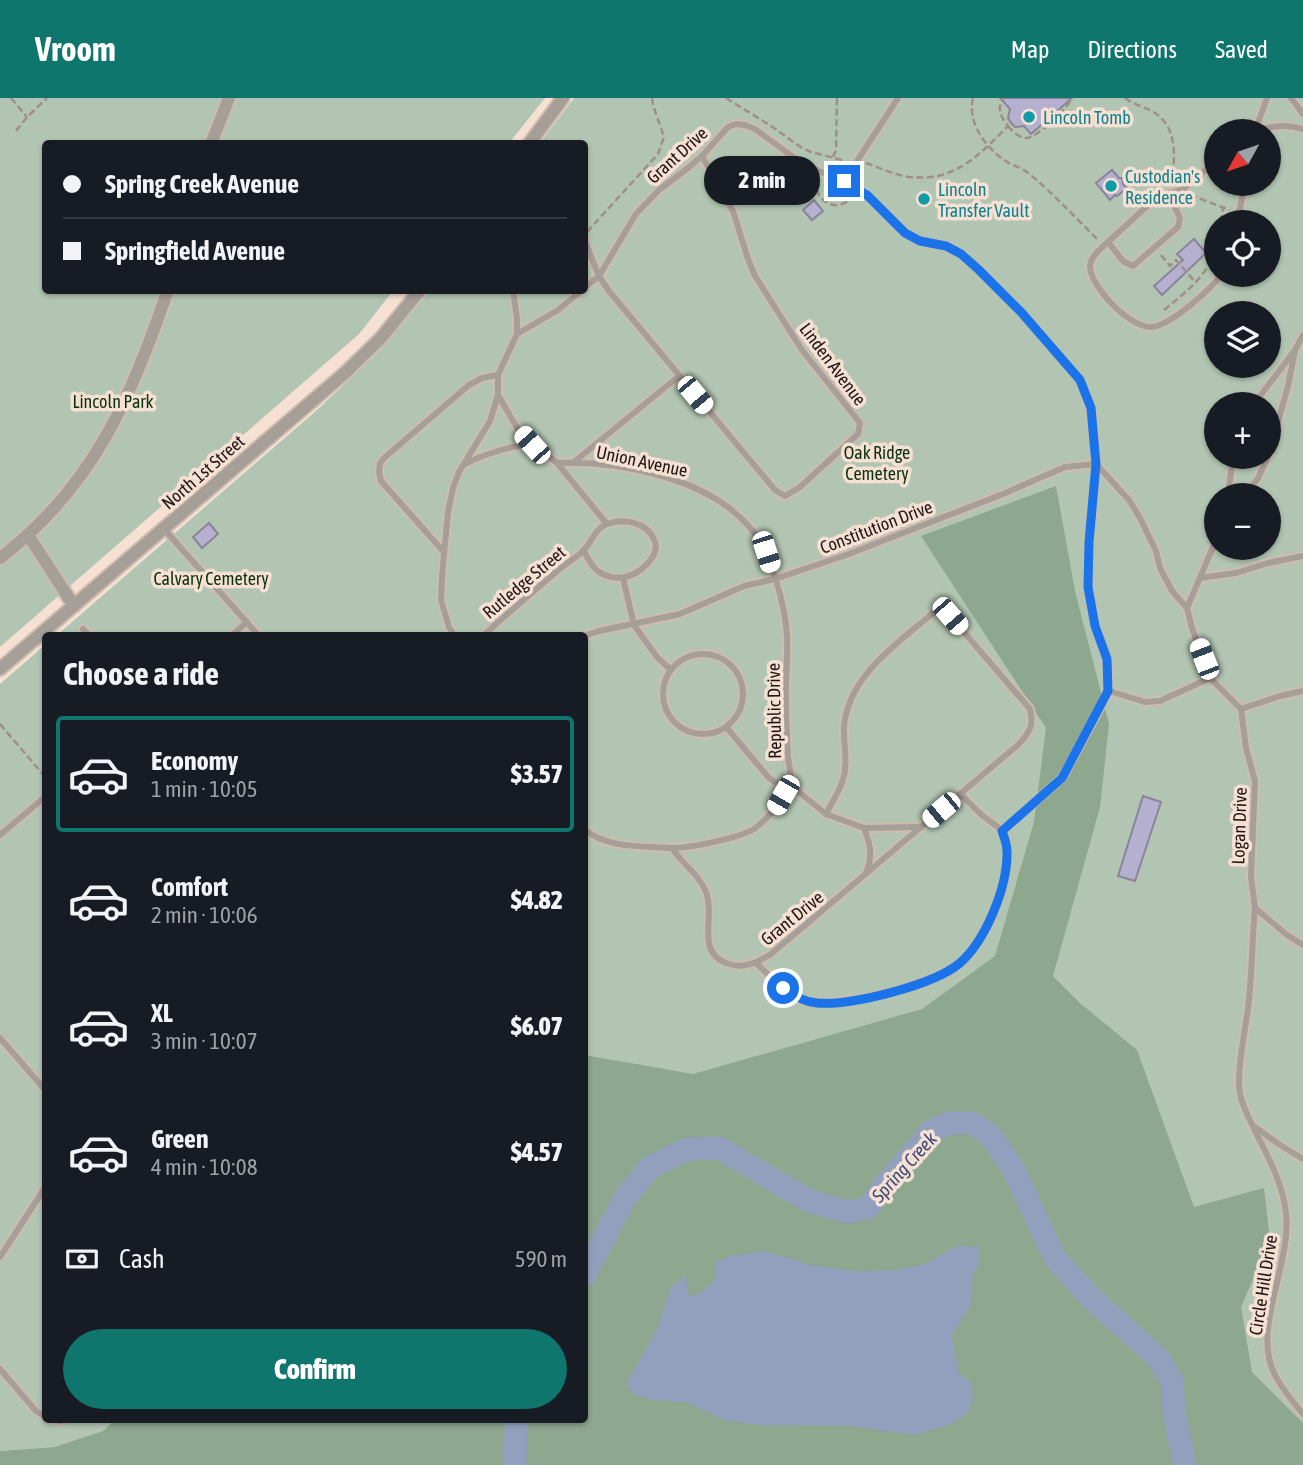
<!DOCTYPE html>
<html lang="en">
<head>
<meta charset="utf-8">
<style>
  :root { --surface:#171b24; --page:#242831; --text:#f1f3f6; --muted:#9ea1a6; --line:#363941; --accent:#0f766e }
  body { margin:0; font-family:"Asap Condensed",sans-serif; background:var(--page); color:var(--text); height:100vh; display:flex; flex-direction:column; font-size:26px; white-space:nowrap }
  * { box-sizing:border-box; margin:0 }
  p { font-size:23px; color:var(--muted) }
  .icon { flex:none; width:38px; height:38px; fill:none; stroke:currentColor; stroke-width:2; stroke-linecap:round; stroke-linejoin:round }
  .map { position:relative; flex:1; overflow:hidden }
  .details { position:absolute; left:42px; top:534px; width:546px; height:791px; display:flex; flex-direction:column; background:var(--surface); border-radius:7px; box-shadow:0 2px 5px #0004 }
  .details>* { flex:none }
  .hud { position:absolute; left:42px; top:42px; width:546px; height:154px; border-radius:7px; box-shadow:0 2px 5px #0004; display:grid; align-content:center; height:154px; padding:0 21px; background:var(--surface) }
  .needle { width:46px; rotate:230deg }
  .controls { position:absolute; left:1204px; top:21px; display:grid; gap:14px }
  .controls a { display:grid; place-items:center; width:77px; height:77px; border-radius:50%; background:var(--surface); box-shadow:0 2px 5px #0004; font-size:35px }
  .end { position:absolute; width:32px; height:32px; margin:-16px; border:9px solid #1a73e8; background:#fff; box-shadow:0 0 0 4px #fff }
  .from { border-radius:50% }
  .bubble { position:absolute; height:49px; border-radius:24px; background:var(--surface); box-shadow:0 2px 5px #0004; font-size:23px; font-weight:800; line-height:49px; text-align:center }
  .car { position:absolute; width:21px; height:42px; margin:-21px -10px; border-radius:9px; box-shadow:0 0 5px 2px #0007; background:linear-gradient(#fff 24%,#345 0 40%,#fff 0 76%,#345 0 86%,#fff 0) }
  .hud b { display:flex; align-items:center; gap:24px; height:66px; font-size:26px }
  .hud b+b { border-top:2px solid var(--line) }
  .hud i { width:18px; height:18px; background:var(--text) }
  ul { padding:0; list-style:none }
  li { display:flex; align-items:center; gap:21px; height:116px; margin:0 14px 10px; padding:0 7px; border:4px solid transparent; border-radius:7px }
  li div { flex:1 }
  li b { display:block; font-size:26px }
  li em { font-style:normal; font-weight:800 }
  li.active { border-color:var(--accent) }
  li>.icon { width:63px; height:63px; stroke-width:1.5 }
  h2 { padding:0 21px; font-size:32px; line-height:84px }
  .pay { display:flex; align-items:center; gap:18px; height:77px; padding:0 21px; font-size:26px }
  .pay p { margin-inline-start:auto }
  .button { display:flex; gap:14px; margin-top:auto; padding:14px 21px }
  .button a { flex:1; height:80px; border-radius:42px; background:var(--accent); color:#fff; font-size:28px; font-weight:800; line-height:80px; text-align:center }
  header { display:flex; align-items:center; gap:42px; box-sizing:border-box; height:98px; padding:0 35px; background:var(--accent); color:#fff }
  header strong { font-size:33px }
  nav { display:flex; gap:38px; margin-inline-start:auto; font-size:24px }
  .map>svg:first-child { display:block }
</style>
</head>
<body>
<header>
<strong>Vroom</strong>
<nav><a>Map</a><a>Directions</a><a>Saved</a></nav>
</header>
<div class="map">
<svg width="1303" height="1367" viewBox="0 0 1303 1367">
  <rect width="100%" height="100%" fill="#f6e0d3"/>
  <g fill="#b2c5b2" fill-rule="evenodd">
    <polygon points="0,0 545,0 509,45 46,46 46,192 393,193 359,236 0,549"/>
    <path d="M574 0H1303V1367L877 924 693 977 585 957 584 537H57L317 312 377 255 430 193 584 192V46L540 45ZM1216 33H1269V86H1216ZM1216 124H1269V177H1216ZM1216 215H1269V268H1216ZM1216 306H1269V359H1216ZM1216 397H1269V450H1216Z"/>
    <polygon points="45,547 46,1321 116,1321 104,1333 54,1349 0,1353 0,586"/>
  </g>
  <polygon fill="#8ea78f" points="1056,388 1075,493 1109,626 1100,709 1053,878 1081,906 1137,952 1194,1109 1264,1090 1270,1142 1241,1209 1252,1274 1303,1325 1303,1367 0,1367 0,1353 54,1349 103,1333 116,1321 584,1321 585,957 693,976 922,911 995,858 1034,724 1046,630 921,438"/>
  <polygon fill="#92a0bd" points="957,1148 980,1149 980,1165 972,1178 971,1207 952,1237 959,1276 971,1284 973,1300 968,1315 949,1327 912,1337 853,1328 760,1327 724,1322 689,1305 655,1302 635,1297 626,1286 656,1233 671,1189 686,1177 688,1197 699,1196 716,1181 716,1164 730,1158 765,1153 810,1167 855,1173 896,1172 925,1166"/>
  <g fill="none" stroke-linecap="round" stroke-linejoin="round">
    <g stroke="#92a0bd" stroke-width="23">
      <polyline points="584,1178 625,1100 649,1070 687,1051 719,1050 809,1103 847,1114 868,1110 886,1086 931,1033 949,1025 972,1025 991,1038 1014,1072 1055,1160 1090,1199 1158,1260 1172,1283 1174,1315 1185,1367"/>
      <polyline points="515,1367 516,1327 518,1321"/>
    </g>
  </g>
  <g fill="#b6b0d0" stroke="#898599" stroke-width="2">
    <polygon points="1000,0 1072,0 1031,36 1024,28 1015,29 1011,25 1008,20 1010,11"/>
    <polygon points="1112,72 1119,80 1122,80 1123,86 1127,90 1117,98 1115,97 1110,102 1096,85"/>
    <polygon points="814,102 823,113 812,122 803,112"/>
    <polygon points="1194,141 1206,155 1162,197 1154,188 1183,162 1177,156"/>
    <polygon points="209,425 218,436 202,450 193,439"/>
    <polygon points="1143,698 1161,704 1135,783 1118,778"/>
  </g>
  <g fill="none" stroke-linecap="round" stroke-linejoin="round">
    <g stroke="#cfbcb0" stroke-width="10">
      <g id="service">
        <polyline points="1291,0 1303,16"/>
        <path d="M1255 33C1272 28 1285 26 1303 31"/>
        <polyline points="1255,33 1267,0"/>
        <path d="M1216 63 1183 91 1157 99 1097 154C1094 159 1090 162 1090 168 1090 189 1131 231 1152 229 1171 227 1210 192 1221 177"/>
        <polyline points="844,83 898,0"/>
        <polyline points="1237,124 1245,86"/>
        <polyline points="584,141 599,178 609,193 775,392 785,398 800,389 858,336 860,325 802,252 755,178 748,161 733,113 702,58"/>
        <polyline points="1108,144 1123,163 1133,168 1178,129 1180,120 1168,96"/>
        <polyline points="584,190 599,178 636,116 659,92 688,70 702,58 728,29 736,26 745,27 755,31 804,67 844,83 867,97 905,135 920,143 946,148 961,156 979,172 1021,214 1080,282 1091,310 1096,366 1129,402 1140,420 1156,453 1160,470 1172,493 1187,510"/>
        <polyline points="513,192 517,221 517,236"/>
        <polyline points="498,297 519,333 532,347"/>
        <polyline points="1254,306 1295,252 1303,237"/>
        <polyline points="1269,356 1288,288 1295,252"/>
        <polyline points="574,364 679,278"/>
        <polyline points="557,365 607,426"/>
        <path d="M465 366C478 359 521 343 534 348 543 352 550 359 557 365 621 363 710 380 752 432 771 455 785 507 787 537 788 560 785 583 786 606 786 623 787 641 788 659 789 667 792 678 790 685 789 690 777 707 774 712 768 719 761 726 754 731 739 740 690 750 672 750"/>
        <polyline points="1228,397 1233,359"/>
        <polyline points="1246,397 1258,380 1268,359"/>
        <polyline points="164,431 258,537"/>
        <polyline points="1216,442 1187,510 1192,530 1210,580 1241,611 1246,650 1255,683 1251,779 1255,810 1287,837 1303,847"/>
        <polyline points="443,453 381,383 379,374 380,365 384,360 469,287 482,280 498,277"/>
        <polyline points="623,480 634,527 657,559 671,572"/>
        <polyline points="1200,480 1236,475 1268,465 1303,458"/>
        <polyline points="83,531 89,537"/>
        <polyline points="232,537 247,524"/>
        <polyline points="454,537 449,529 441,502 442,478 448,414 453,390 459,374 490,323 498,297 498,277 517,236 558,212 582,192"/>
        <path d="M484 537C509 514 535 492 561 470 568 464 576 460 582 454 592 445 594 431 607 426 624 420 646 424 654 441 662 457 640 476 625 479 617 481 606 479 599 474 592 469 588 461 584 453"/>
        <polyline points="584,538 599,533 680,516 744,488 775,481 849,456 1003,396 1065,369 1096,366 1089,444 1088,489 1095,528 1107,561 1109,593 1145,604 1160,603 1210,580"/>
        <circle cx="703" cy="596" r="40"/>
        <polyline points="1241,611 1280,598 1303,593"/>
        <polyline points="727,630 769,680 775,684 790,687 826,716 864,730 921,729"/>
        <path d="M864 730C871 748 873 757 866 775"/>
        <path d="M584 731C607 751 644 748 672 750 682 766 699 776 706 794 716 820 694 855 729 866 745 871 758 864 771 856L1019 646C1030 633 1034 629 1030 611L950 518 942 514 933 515C898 545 849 577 844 628 843 642 847 657 845 671 844 687 833 702 826 716"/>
        <polyline points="1002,733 1062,680 1109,593"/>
        <polyline points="0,737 46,698"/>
        <path d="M1255 810C1252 843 1252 877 1248 911 1245 934 1236 975 1240 996 1243 1010 1250 1022 1256 1035 1269 1060 1283 1087 1286 1115 1292 1166 1251 1232 1275 1277 1282 1291 1293 1304 1303 1316"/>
        <path d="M756 865C769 877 784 895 802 902 834 913 932 888 959 866 986 843 1019 769 1003 735 999 728 989 723 983 718 975 711 968 703 960 696"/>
        <polyline points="0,940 46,993"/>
        <polyline points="1255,1029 1280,1047 1303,1061"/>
        <polyline points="0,1159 46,1088"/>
        <polyline points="0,1271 36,1313 46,1319"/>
        <polyline points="49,1321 60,1323 65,1321"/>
      </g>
    </g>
    <g stroke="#cfbcb0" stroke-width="16">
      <g id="minor">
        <polyline points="211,46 229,0"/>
        <polyline points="529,46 563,0"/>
        <polyline points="28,437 74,508"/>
        <path d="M0 460C94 388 130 301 168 192"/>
        <polyline points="0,571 346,274 381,240 420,192"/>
      </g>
    </g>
    <g stroke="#a08f86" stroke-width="2.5" stroke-dasharray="7 3.5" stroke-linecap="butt">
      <polyline points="11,0 27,19"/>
      <polyline points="726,0 771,28 802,50 811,54 842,62"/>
      <path d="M973 0C967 26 986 50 1007 64 1011 67 1017 68 1022 71 1028 74 1034 80 1039 84 1060 103 1079 123 1098 142"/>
      <path d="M1125 0C1134 7 1146 9 1155 15 1176 29 1175 54 1173 77L1156 89"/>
      <path d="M1008 28C1012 33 1019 40 1026 40 1036 41 1069 9 1072 0"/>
      <polyline points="16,33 27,19 47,0"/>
      <polyline points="833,59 836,52 837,0"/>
      <path d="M866 65C880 70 895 77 909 79 955 84 978 58 1008 28 1001 19 996 10 1004 0"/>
      <path d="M815 81C815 104 836 117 854 98"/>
      <polyline points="1190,97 1230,112"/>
      <polyline points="1221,124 1223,110"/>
      <polyline points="587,134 658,56 664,39 653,7 652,0"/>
      <polyline points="1161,157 1170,168 1176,162 1196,185"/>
      <path d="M1164 212C1186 194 1209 177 1216 149"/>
      <polyline points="0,626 46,680"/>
    </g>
    <use href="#service" stroke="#a69f98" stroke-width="6"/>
    <use href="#minor" stroke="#a69f98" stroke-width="12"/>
  </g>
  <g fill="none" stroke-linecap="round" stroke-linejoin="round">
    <path stroke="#1a73e8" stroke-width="9" d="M783 890C794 897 803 904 817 905 851 908 934 887 960 865 986 842 1008 788 1007 753 1007 746 1004 739 1002 733L1062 680 1108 593 1107 561 1095 528 1088 489 1089 444 1096 366 1091 310 1080 282 1021 214 979 172 961 156 946 148 920 143 905 135 867 97 844 83"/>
  </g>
  <g fill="#0f9aa8" stroke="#f6e0d3" stroke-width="2.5">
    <circle cx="1029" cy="19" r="7"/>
    <circle cx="1111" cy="88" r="7"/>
    <circle cx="924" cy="101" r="7"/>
  </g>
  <g text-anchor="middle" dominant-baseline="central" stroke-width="7" stroke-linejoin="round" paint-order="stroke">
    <g font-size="18" fill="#0d838f" stroke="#f6e0d3" text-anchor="start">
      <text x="1043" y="19">Lincoln Tomb</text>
      <text x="1125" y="78">Custodian's<tspan x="1125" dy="21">Residence</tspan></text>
      <text x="938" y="91">Lincoln<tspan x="938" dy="21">Transfer Vault</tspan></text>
    </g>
    <g font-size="18" fill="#1f1713" stroke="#f6e0d3">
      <text transform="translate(677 57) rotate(-42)">Grant Drive</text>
      <text transform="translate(833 266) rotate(53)">Linden Avenue</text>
      <text transform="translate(642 363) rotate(12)">Union Avenue</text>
      <text transform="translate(203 374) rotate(-41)">North 1st Street</text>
      <text transform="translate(876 429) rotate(-21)">Constitution Drive</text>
      <text transform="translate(524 484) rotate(-40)">Rutledge Street</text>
      <text transform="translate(774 613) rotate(-91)">Republic Drive</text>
      <text transform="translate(1239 728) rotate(-88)">Logan Drive</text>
      <text transform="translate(792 820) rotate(-39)">Grant Drive</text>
      <text transform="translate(1263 1187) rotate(-81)">Circle Hill Drive</text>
    </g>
    <g font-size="18" fill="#09320f" stroke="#f6e0d3">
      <text x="113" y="303">Lincoln Park</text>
      <text x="877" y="354">Oak Ridge<tspan x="877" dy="21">Cemetery</tspan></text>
      <text x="211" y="480">Calvary Cemetery</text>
    </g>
    <g font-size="19" font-style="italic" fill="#384c76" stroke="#f6e0d3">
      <text transform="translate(904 1069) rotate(-48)">Spring Creek</text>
    </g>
  </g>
</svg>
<div class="controls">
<a><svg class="needle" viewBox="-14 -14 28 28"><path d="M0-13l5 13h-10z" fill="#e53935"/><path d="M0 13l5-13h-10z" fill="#9ea1a6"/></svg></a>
<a><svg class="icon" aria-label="locate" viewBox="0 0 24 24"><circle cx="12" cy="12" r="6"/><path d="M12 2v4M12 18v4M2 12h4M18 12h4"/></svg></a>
<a><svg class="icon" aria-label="layers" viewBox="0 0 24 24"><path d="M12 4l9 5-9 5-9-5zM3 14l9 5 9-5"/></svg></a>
<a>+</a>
<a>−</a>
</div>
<i class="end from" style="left:783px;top:890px"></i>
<i class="end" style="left:844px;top:83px"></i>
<div class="bubble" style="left:704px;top:58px;width:116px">2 min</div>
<i class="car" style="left:695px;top:297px;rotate:140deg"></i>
<i class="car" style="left:532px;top:347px;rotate:318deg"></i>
<i class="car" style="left:766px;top:454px;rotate:162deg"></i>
<i class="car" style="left:950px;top:518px;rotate:139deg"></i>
<i class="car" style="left:1204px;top:561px;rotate:339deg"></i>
<i class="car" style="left:783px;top:697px;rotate:210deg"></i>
<i class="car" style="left:941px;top:712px;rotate:230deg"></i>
<div class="hud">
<b><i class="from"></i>Spring Creek Avenue</b>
<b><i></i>Springfield Avenue</b>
</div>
<section class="details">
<h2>Choose a ride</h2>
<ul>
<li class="active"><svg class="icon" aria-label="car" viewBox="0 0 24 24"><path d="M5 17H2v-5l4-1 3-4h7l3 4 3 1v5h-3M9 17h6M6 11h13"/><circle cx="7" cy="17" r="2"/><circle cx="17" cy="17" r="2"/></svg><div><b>Economy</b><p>1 min · 10:05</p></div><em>$3.57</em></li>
<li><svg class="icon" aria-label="car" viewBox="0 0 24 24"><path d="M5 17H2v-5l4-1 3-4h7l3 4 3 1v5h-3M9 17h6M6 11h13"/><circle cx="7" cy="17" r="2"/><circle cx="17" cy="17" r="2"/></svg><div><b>Comfort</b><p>2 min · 10:06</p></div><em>$4.82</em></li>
<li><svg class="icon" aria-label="car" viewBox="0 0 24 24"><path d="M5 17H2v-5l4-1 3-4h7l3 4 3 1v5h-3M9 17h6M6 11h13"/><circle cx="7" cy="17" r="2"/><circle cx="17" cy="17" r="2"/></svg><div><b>XL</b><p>3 min · 10:07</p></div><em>$6.07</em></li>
<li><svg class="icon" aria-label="car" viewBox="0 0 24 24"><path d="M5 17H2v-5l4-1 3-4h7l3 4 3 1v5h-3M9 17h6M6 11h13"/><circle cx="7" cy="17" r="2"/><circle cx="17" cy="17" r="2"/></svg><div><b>Green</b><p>4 min · 10:08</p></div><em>$4.57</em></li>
</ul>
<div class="pay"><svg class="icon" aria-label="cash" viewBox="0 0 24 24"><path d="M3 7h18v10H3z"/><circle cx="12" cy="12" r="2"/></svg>Cash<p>590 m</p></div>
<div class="button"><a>Confirm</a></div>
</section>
</div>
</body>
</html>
